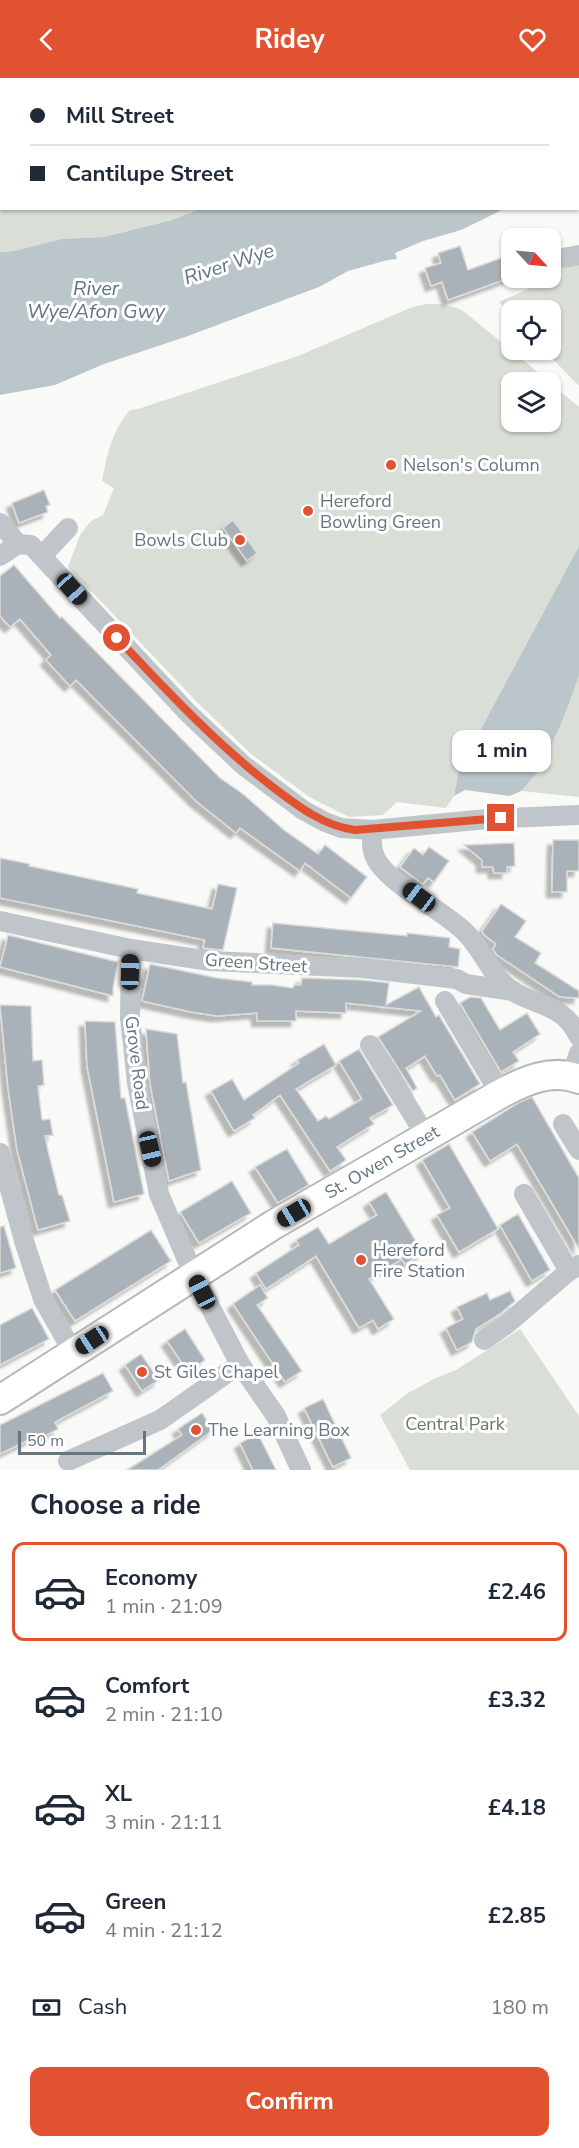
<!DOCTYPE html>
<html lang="en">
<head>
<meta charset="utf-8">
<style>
  :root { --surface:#fff; --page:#f2f2f3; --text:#1f2937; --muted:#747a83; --line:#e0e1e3; --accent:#e05230 }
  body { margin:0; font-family:"Nunito Sans",sans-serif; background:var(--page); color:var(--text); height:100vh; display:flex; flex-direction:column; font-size:22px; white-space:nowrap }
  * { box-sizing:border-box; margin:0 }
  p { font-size:20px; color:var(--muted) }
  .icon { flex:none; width:33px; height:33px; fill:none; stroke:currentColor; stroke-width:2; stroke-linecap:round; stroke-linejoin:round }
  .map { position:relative; height:1392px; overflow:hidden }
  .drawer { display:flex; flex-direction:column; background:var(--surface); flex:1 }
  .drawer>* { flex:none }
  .guide { position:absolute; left:0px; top:0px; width:579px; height:132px; box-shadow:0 2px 4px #0004; display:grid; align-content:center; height:132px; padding:0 30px; background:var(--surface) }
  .needle { width:39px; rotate:116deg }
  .buttons { position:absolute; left:501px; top:150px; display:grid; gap:12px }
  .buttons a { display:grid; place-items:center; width:60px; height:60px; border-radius:12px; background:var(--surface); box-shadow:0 2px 4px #0004; font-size:30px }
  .scale { position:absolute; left:18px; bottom:15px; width:128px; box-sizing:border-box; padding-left:6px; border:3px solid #657681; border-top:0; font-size:16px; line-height:21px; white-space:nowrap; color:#657681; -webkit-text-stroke:4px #fff; paint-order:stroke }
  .end { position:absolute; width:27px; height:27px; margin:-14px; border:8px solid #e05230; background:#fff; box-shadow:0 0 0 3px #fff }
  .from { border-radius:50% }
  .bubble { position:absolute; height:42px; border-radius:12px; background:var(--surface); box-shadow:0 2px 4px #0004; font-size:20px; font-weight:700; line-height:42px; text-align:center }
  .car { position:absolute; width:18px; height:36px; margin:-18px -9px; border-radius:8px; box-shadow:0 0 4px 2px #0007; background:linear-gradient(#222 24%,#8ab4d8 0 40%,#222 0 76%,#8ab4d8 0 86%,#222 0) }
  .guide b { display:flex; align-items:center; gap:21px; height:57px; font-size:22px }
  .guide b+b { border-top:2px solid var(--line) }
  .guide i { width:15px; height:15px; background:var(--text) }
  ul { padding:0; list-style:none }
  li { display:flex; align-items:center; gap:18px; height:99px; margin:0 12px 9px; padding:0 18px; border:3px solid transparent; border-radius:12px }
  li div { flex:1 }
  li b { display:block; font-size:22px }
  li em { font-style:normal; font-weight:700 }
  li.active { border-color:var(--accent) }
  li>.icon { width:54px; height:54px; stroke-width:1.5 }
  h2 { padding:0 30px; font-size:27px; line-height:72px }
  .pay { display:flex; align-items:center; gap:15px; height:66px; padding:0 30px; font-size:22px }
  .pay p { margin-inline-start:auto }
  .button { display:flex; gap:12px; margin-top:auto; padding:12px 30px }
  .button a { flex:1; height:69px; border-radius:12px; background:var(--accent); color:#fff; font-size:24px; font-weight:700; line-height:69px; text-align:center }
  header { display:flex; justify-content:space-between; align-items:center; height:78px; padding:0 30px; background:var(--accent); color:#fff; font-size:27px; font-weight:700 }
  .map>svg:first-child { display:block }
</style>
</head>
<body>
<header><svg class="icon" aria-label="back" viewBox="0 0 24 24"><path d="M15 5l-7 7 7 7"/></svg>Ridey<svg class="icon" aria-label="heart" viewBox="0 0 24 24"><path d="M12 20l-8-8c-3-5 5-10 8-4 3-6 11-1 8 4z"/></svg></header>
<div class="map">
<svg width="579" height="1392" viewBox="0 0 579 1392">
  <defs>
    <filter id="shadow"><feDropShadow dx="-5.5" dy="5.5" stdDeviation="1.5" flood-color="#0004"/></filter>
  </defs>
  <rect width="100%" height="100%" fill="#f9f9f7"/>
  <g fill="#d9ded6">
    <polygon points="0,0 468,0 2,2 2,130 203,131 172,142 104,159 61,161 14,173 0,174"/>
    <polygon points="561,180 579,185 579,308 544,272 550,272 550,232 512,232 511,237 499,224 546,203"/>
    <path d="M426 226C440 226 450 226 463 233L550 304H512V344H550V305L579 329V468L459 692 454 718 446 730 397 724 383 737 349 739 311 720 251 676 198 625 68 489 80 457 91 443 103 437 114 410 102 403C108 374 111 355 130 332L138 331 298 278 410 230Z"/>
    <polygon points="579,598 579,719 521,713 539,693 562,644"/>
    <polygon points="520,1251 579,1338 579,1392 410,1392 380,1337 408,1315 436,1300 456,1292"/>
  </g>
  <g fill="#bac6ca">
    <polygon points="468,0 579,0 579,77 578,78 578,2 466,1"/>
    <polygon points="203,130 504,130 504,131 461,152 423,163 395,175 397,181 388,182 348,193 319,209 188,258 104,286 55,307 0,317 0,174 14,173 61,161 104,159 172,142"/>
    <polygon points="579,468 579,598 562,644 539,693 521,713 510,718 465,712 454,718 459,692"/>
  </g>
  <g fill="#a9b2b8" stroke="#dbdbd9" stroke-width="1.5" filter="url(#shadow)">
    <polygon points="460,168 468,192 512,176 512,199 448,222 442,204 431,208 425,190 441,185 438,175"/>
    <polygon points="44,412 50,427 46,428 48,434 19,445 12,425"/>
    <polygon points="233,442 257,475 247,483 223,450"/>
    <polygon points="14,487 60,540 62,539 220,700 243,716 284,752 318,776 325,767 367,799 351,820 305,785 300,793 240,750 236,755 196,723 76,602 70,608 46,582 51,577 20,541 10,549 0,538 0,498"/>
    <polygon points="553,762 579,762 579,793 567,793 567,814 552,814"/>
    <polygon points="514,765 515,788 507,789 507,795 494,795 493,789 482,789 482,782 464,767"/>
    <polygon points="429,769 449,783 434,804 428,800 423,806 400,789 414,770 423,777"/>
    <polygon points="0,780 30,786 29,788 138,811 137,815 212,831 218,806 237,810 223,872 203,870 205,862 0,820"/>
    <polygon points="501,826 526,843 515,859 541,875 535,885 579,913 579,920 560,919 497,877 493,871 496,866 484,857 482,853"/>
    <polygon points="273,845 407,858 407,855 450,860 449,869 460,871 458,889 271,870"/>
    <polygon points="8,857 118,884 113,910 113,918 0,889"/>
    <polygon points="150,886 217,900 252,904 252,907 272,907 293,910 294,907 301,907 302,900 362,902 389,905 386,927 419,909 436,939 439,937 480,1006 455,1022 440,997 437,998 425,978 406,990 417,1010 413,1013 378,959 421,933 346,925 346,935 296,933 296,943 257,943 257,935 217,938 191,934 142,923"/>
    <polygon points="470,919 481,920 500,952 527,935 540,956 513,974 519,983 501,994 460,925"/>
    <polygon points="0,927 31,928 33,983 42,982 44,1007 38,1008 42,1042 50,1041 53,1057 45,1058 48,1073 59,1117 62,1117 70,1143 38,1152 17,1072 8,1010"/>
    <polygon points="85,943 115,944 121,1020 125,1020 144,1116 114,1124 87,988"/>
    <polygon points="146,951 177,956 183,1005 186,1004 201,1092 169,1103 150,1006"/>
    <polygon points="324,966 336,987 296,1011 318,1043 326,1038 329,1041 362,1021 339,983 359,971 393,1027 370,1040 374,1046 337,1069 346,1082 330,1093 280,1017 253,1037 255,1040 234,1053 211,1013 232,1001 244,1022 299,985 297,982"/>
    <polygon points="532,1019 579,1100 579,1171 517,1066 490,1083 472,1054 518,1025"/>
    <polygon points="449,1066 498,1151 459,1174 437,1137 450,1130 422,1082"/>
    <polygon points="287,1071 309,1107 278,1125 255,1089"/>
    <polygon points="232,1103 251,1135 199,1165 180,1134"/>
    <polygon points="386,1114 423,1175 405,1186 402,1181 369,1201 394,1241 378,1251 373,1242 359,1250 316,1178 266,1211 256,1195 299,1167 296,1162 318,1149 329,1166 377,1137 369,1124"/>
    <polygon points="518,1136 550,1192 532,1203 500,1147"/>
    <polygon points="4,1148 16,1190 0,1195 0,1149"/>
    <polygon points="151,1152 171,1183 75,1243 55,1212"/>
    <polygon points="260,1207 268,1220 257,1227 302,1293 285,1304 233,1226"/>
    <polygon points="510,1213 515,1223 500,1236 476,1251 472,1264 457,1272 446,1250 463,1241 457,1229 487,1215 490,1222"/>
    <polygon points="32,1230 49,1261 0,1287 0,1247"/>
    <polygon points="185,1251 205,1282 188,1294 167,1263"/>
    <polygon points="141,1276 159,1302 142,1313 125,1287"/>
    <polygon points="103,1295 113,1313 55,1344 58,1351 45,1358 43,1355 0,1376 0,1347"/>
    <polygon points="323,1321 351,1380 333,1389 304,1330"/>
    <polygon points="202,1335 213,1352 158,1392 127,1392 182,1357 178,1351"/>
    <polygon points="258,1356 276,1392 253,1392 240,1365"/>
  </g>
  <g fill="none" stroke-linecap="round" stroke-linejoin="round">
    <g stroke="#b4b8bc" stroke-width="32">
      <path id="highway" d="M0 1322 273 1147 500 1016C524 1003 552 990 579 1001"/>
    </g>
    <g stroke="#c0c5c9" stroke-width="20">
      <polyline points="563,180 579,177"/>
      <polyline points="0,445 18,466"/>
      <polyline points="0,478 18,466 31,467 188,635 243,687 303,732 325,744 341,750 372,752 487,741 579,737"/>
      <polyline points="42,478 68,450"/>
      <path d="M372 752C372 766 371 775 379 786 399 812 441 831 465 854 483 871 492 901 514 914 541 929 564 927 579 959"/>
      <polyline points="0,843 131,871 210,883 363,890 457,901 466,906 513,913"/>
      <polyline points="131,871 130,940 137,1005 159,1116 194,1198 240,1286 276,1338 301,1392"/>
      <polyline points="445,923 500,1016"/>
      <polyline points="370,967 426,1058"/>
      <polyline points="571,998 579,975"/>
      <polyline points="563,1046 579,1072"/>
      <polyline points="0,1075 25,1166 43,1221 73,1274"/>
      <polyline points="524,1116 569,1193"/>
      <polyline points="484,1262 507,1246 569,1193 579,1187"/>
      <polyline points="68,1383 160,1342 240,1286"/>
    </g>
    <use href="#highway" stroke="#fff" stroke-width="28"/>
  </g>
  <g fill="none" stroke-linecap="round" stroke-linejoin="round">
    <path stroke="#e05230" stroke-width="8" d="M117 560C167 613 216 666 274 710 299 729 324 748 355 752L501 740"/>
  </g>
  <g fill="#e05230" stroke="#fff" stroke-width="2">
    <circle cx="391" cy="387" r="6"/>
    <circle cx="308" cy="433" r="6"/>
    <circle cx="240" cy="462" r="6"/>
    <circle cx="361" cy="1182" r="6"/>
    <circle cx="142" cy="1294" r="6"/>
    <circle cx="196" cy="1352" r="6"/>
  </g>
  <g text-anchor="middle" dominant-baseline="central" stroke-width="6" stroke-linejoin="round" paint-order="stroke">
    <g font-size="18" fill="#657681" stroke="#fff" text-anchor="start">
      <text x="403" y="387">Nelson's Column</text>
      <text x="320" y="423">Hereford<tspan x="320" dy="21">Bowling Green</tspan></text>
      <text x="228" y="462" text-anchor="end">Bowls Club</text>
      <text x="373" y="1172">Hereford<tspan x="373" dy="21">Fire Station</tspan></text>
      <text x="154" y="1294">St Giles Chapel</text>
      <text x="208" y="1352">The Learning Box</text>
    </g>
    <g font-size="18" fill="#657681" stroke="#fff">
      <text transform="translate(256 885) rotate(4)">Green Street</text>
      <text transform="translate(137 985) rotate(83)">Grove Road</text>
      <text transform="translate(382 1084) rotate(-30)">St. Owen Street</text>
    </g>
    <g font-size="18" fill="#687964" stroke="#fff">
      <text x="455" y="1346">Central Park</text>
    </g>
    <g font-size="20" font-style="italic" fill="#60757b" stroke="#fff">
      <text transform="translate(229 186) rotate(-18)">River Wye</text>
      <text x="96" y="210">River<tspan x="96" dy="23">Wye/Afon Gwy</tspan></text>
    </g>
  </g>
</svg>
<div class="buttons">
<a><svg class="needle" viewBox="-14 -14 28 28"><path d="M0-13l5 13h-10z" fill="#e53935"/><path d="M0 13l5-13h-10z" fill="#747a83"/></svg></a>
<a><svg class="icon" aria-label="locate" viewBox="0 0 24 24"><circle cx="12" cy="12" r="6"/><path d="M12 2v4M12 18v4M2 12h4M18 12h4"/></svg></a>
<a><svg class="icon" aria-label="layers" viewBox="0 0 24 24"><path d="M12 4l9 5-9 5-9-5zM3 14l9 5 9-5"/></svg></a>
</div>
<div class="scale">50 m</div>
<i class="end from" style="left:117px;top:560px"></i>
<i class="end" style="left:501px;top:740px"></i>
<div class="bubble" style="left:452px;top:652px;width:99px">1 min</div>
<i class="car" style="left:72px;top:511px;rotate:138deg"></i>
<i class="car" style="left:419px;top:819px;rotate:307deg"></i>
<i class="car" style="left:130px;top:894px;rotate:1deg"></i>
<i class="car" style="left:150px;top:1071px;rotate:167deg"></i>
<i class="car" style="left:294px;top:1135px;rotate:239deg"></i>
<i class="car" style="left:202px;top:1214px;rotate:333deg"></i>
<i class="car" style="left:92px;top:1262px;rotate:237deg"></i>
<div class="guide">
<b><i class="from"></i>Mill Street</b>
<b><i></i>Cantilupe Street</b>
</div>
</div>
<section class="drawer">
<h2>Choose a ride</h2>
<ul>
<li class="active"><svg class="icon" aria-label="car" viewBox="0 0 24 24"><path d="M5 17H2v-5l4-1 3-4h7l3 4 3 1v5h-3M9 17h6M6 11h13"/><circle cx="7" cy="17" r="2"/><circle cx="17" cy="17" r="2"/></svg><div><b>Economy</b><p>1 min · 21:09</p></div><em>£2.46</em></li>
<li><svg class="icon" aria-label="car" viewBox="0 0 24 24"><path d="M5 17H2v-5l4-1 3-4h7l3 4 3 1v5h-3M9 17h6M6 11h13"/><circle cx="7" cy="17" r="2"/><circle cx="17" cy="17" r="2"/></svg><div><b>Comfort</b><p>2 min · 21:10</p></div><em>£3.32</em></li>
<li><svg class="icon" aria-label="car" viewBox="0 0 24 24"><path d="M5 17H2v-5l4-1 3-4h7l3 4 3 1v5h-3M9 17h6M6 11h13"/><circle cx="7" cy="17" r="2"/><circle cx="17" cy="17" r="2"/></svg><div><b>XL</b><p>3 min · 21:11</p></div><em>£4.18</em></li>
<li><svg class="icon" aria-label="car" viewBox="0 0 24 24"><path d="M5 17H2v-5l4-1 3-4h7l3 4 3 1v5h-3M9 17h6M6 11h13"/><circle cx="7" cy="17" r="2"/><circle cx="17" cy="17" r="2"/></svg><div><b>Green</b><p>4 min · 21:12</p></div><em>£2.85</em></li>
</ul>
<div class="pay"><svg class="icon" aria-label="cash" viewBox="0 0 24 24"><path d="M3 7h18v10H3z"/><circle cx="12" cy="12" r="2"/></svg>Cash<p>180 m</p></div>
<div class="button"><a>Confirm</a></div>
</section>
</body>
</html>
